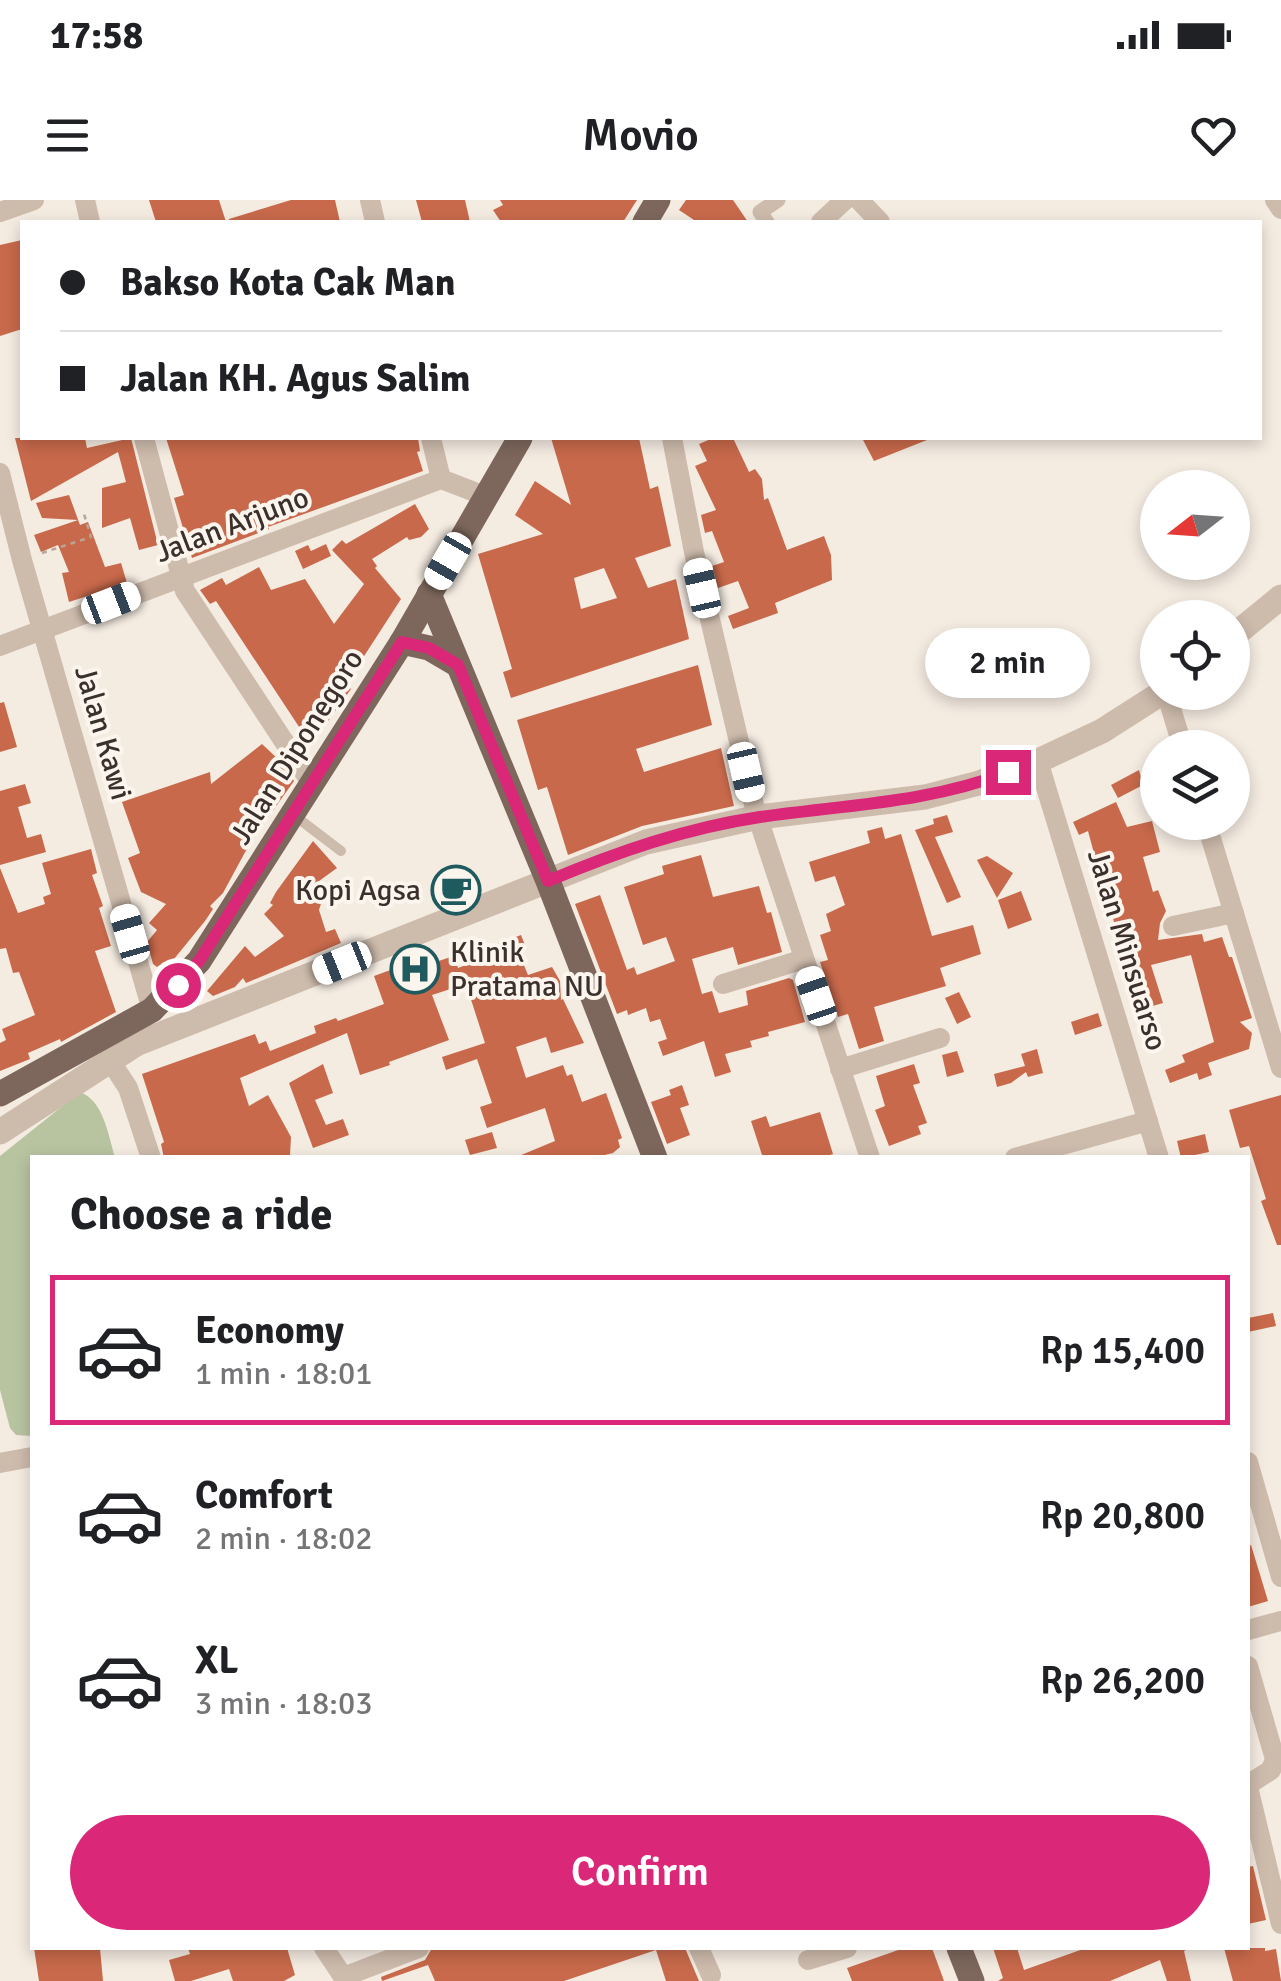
<!DOCTYPE html>
<html lang="en">
<head>
<meta charset="utf-8">
<style>
  :root { --surface:#fff; --page:#f2f2f2; --text:#202124; --muted:#757577; --line:#e0e0e0; --accent:#db2777 }
  body { margin:0; font-family:Signika,sans-serif; background:var(--page); color:var(--text); height:100vh; display:flex; flex-direction:column; font-size:38px; white-space:nowrap }
  * { box-sizing:border-box; margin:0 }
  p { font-size:32px; color:var(--muted) }
  .icon { flex:none; width:55px; height:55px; fill:none; stroke:currentColor; stroke-width:2; stroke-linecap:round; stroke-linejoin:round }
  .map { position:relative; flex:1; overflow:hidden }
  .panel { position:absolute; left:30px; top:955px; width:1220px; height:795px; display:flex; flex-direction:column; background:var(--surface); border-radius:0px; box-shadow:0 5px 15px #0003 }
  .panel>* { flex:none }
  .guide { position:absolute; left:20px; top:20px; width:1242px; height:220px; border-radius:0px; box-shadow:0 5px 15px #0003; display:grid; align-content:center; height:220px; padding:0 40px; background:var(--surface) }
  .needle { width:65px; rotate:253deg }
  .tools { position:absolute; left:1140px; top:270px; display:grid; gap:20px }
  .tools a { display:grid; place-items:center; width:110px; height:110px; border-radius:50%; background:var(--surface); box-shadow:0 5px 15px #0003; font-size:50px }
  .end { position:absolute; width:45px; height:45px; margin:-22px; border:12px solid #db2777; background:#fff; box-shadow:0 0 0 5px #fff }
  .from { border-radius:50% }
  .bubble { position:absolute; height:70px; border-radius:35px; background:var(--surface); box-shadow:0 5px 15px #0003; font-size:32px; font-weight:600; line-height:70px; text-align:center }
  .car { position:absolute; width:30px; height:60px; margin:-30px -15px; border-radius:12px; box-shadow:0 0 8px 2px #0007; background:linear-gradient(#fff 24%,#345 0 40%,#fff 0 76%,#345 0 86%,#fff 0) }
  .guide b { display:flex; align-items:center; gap:35px; height:95px; font-size:38px }
  .guide b+b { border-top:2px solid var(--line) }
  .guide i { width:25px; height:25px; background:var(--text) }
  ul { padding:0; list-style:none }
  li { display:flex; align-items:center; gap:30px; height:150px; margin:0 20px 15px; padding:0 20px; border:5px solid transparent; border-radius:0px }
  li div { flex:1 }
  li b { display:block; font-size:38px }
  li em { font-style:normal; font-weight:600 }
  li.on { border-color:var(--accent) }
  li>.icon { width:90px; height:90px; stroke-width:1.5 }
  h2 { padding:0 40px; font-size:45px; line-height:120px }
  .primary-button { display:flex; gap:20px; margin-top:auto; padding:20px 40px }
  .primary-button a { flex:1; height:115px; border-radius:60px; background:var(--accent); color:#fff; font-size:40px; font-weight:600; line-height:115px; text-align:center }
  .status { display:flex; justify-content:space-between; align-items:center; height:70px; padding:0 50px; background:var(--surface); direction:ltr }
  .status svg { height:28px; fill:currentColor }
  header { display:flex; justify-content:space-between; align-items:center; height:130px; padding:0 40px; background:var(--surface); font-size:45px; font-weight:600 }
  .map>svg:first-child { display:block }
</style>
</head>
<body>
<div class="status"><b>17:58</b><svg viewBox="0 0 49 12"><path d="M0 12V9h3v3zM5 12V6h3v6zM10 12V3h3v9zM15 12V0h3v12zM26 1h20v11H26zM47 4h2v5h-2z"/></svg></div>
<header><svg class="icon" aria-label="menu" viewBox="0 0 24 24"><path d="M4 6h16M4 12h16M4 18h16"/></svg>Movio<svg class="icon" aria-label="heart" viewBox="0 0 24 24"><path d="M12 20l-8-8c-3-5 5-10 8-4 3-6 11-1 8 4z"/></svg></header>
<div class="map">
<svg width="1281" height="1781" viewBox="0 0 1281 1781">
  <rect width="100%" height="100%" fill="#f4ebe1"/>
  <path fill="#b8c4a0" d="M80 892C104 901 108 935 115 957L32 958V1236L16 1235 10 1228 0 1190V956Z"/>
  <g fill="#c8694b" fill-rule="evenodd">
    <polygon points="149,0 219,0 226,22 156,22"/>
    <polygon points="291,0 335,0 340,22 229,22 229,19"/>
    <polygon points="416,0 465,0 470,22 422,22"/>
    <polygon points="500,0 637,0 623,22 501,22 493,10 503,5"/>
    <polygon points="686,0 733,0 748,22 697,22 679,10"/>
    <polygon points="22,40 22,129 0,136 0,45"/>
    <polygon points="15,238 85,238 87,248 131,238 158,345 139,350 130,318 102,328 102,288 126,282 118,252 31,301"/>
    <polygon points="166,238 418,238 420,251 417,252 423,271 268,327 269,329 192,358 174,298 184,295"/>
    <path d="M551 238H639L650 289 658 286 671 346 635 358 648 388 676 379 689 439 511 498 503 472 512 469 478 354 543 334 515 315 535 281 571 305ZM604 368 617 398 581 409 574 378Z"/>
    <polygon points="713,238 733,238 749,272 755,269 762,279 764,300 768,298 787,350 824,336 831,355 832,380 775,403 778,413 733,429 728,416 749,408 738,381 718,388 712,366 724,362 712,331 705,333 701,315 716,310 695,266 707,261 699,244"/>
    <polygon points="862,238 927,238 927,240 874,261"/>
    <polygon points="69,295 80,325 88,322 105,367 121,363 127,383 69,402 62,373 69,372 58,345 41,352 34,335 78,320 42,318 36,303"/>
    <polygon points="415,304 429,329 421,337 409,340 407,337 372,359 377,366 375,368 401,399 346,484 351,489 311,545 216,401 210,404 200,390 222,378 226,385 259,367 271,390 305,379 334,424 364,384 332,350 342,340 346,344"/>
    <polygon points="326,344 331,356 303,369 295,351 308,345 311,351"/>
    <polygon points="698,465 712,525 636,549 644,572 721,548 734,606 642,626 568,655 547,587 538,590 517,520"/>
    <polygon points="4,502 17,547 0,552 0,503"/>
    <polygon points="262,544 280,561 294,581 250,643 223,693 210,706 213,709 205,721 174,759 165,768 160,765 157,767 153,764 147,742 157,730 149,723 166,704 141,692 128,658 140,653 122,602 210,572 211,584"/>
    <polygon points="1139,570 1143,585 1118,598 1111,585"/>
    <polygon points="25,584 31,603 18,607 27,638 41,634 46,652 0,665 0,591"/>
    <polygon points="1116,602 1127,627 1152,621 1160,652 1143,657 1153,692 1158,690 1166,711 1160,723 1158,740 1202,734 1204,742 1222,737 1229,757 1232,757 1252,818 1240,822 1252,833 1249,849 1208,863 1212,875 1199,880 1197,873 1170,883 1165,870 1185,862 1182,855 1214,842 1191,755 1151,765 1163,803 1139,810 1122,771 1114,743 1119,742 1111,710 1103,712 1108,666 1098,668 1088,631 1079,635 1073,622"/>
    <polygon points="947,615 953,632 935,637 961,697 947,703 915,630 934,624 933,619"/>
    <polygon points="882,627 885,639 901,634 932,736 973,725 981,754 940,768 946,786 874,807 884,841 859,849 848,814 838,817 820,762 828,760 820,735 831,731 826,714 845,705 835,676 815,682 809,662 870,643 867,631"/>
    <polygon points="313,641 337,668 308,689 324,694 319,710 326,732 335,729 341,743 246,783 243,778 235,787 213,796 207,791 245,746 255,757 284,736 264,714 273,705 270,703 276,692"/>
    <polygon points="91,649 97,673 92,675 103,706 99,708 111,746 95,751 116,812 61,842 60,839 28,853 30,859 0,871 0,843 6,840 2,829 35,815 19,772 13,773 6,748 0,749 0,668 18,713 45,704 43,697 51,694 42,663"/>
    <polygon points="701,655 713,697 759,686 767,713 771,712 782,752 738,765 733,747 692,759 702,794 712,791 719,813 748,805 746,791 789,778 793,780 805,822 768,832 769,836 750,841 752,847 725,854 731,872 715,877 704,841 663,856 658,842 667,839 660,819 650,822 646,808 628,815 627,810 617,814 575,704 600,695 627,770 634,767 637,775 675,761 666,737 643,745 624,687 664,674 662,666"/>
    <polygon points="987,656 1013,673 997,698 977,660"/>
    <polygon points="462,666 474,693 444,705 434,680"/>
    <polygon points="1021,691 1032,720 1008,729 998,700"/>
    <polygon points="521,735 526,748 518,751 528,775 552,767 560,781 561,800 563,799 584,843 551,853 546,837 516,847 526,878 563,865 567,876 572,874 582,902 606,893 622,938 618,940 620,947 613,953 592,958 514,958 555,941 545,908 487,928 480,907 492,903 477,859 446,870 442,857 485,843 466,784 432,795 449,840 389,862 390,865 360,875 347,833 240,878 249,906 268,895 291,937 290,955 164,958 161,944 164,942 142,874 255,834 259,844 266,841 270,851 316,833 314,826 336,818 338,821 384,804 374,776 418,760 420,767 454,756 458,768 498,753 495,745"/>
    <polygon points="959,792 971,817 957,824 945,798"/>
    <polygon points="1098,813 1102,826 1075,835 1071,822"/>
    <polygon points="1037,849 1043,873 1028,877 1026,872 1011,883 997,887 994,874 1025,866 1021,854"/>
    <polygon points="957,851 964,872 947,877 942,855"/>
    <polygon points="323,864 333,893 315,900 326,925 343,919 349,935 313,948 289,883"/>
    <polygon points="914,864 920,883 913,885 927,923 918,926 921,934 889,946 875,910 885,906 876,876"/>
    <polygon points="682,885 689,905 680,908 690,935 667,944 651,902 671,895 669,890"/>
    <polygon points="1281,895 1281,1045 1277,1045 1261,1001 1266,999 1249,946 1240,948 1229,910"/>
    <polygon points="820,912 833,954 821,958 763,958 751,921 766,916 770,927"/>
    <polygon points="492,932 497,948 470,955 465,940"/>
    <polygon points="1205,934 1209,952 1181,958 1177,941"/>
    <polygon points="1273,1113 1276,1126 1248,1132 1248,1118"/>
    <polygon points="1251,1345 1268,1401 1248,1407 1248,1346"/>
    <polygon points="1253,1666 1266,1720 1248,1724 1248,1667"/>
    <polygon points="34,1748 100,1748 103,1781 39,1781"/>
    <polygon points="188,1748 287,1748 295,1775 284,1781 233,1781 229,1769 191,1781 175,1781 169,1760 190,1754"/>
    <polygon points="432,1748 685,1748 699,1781 666,1781 656,1750 564,1781 435,1781 428,1765 382,1781 381,1777 425,1760"/>
    <polygon points="904,1748 932,1748 944,1781 852,1781 847,1768"/>
    <polygon points="993,1748 1017,1748 1024,1770 1086,1748 1190,1748 1184,1751 1191,1781 1167,1781 1160,1760 1110,1781 998,1781 1003,1778"/>
    <polygon points="1224,1748 1265,1748 1265,1751 1276,1749 1281,1781 1233,1781"/>
  </g>
  <g fill="none" stroke-linecap="round" stroke-linejoin="round">
    <polyline stroke="#b9a596" stroke-width="2.5" stroke-dasharray="5 5" stroke-linecap="butt" points="42,353 91,337 84,314"/>
    <polyline stroke="#cdbbac" stroke-width="10" points="295,616 341,651"/>
    <polyline stroke="#cdbbac" stroke-width="15" points="767,22 760,12 778,0"/>
    <g stroke="#cdbbac" stroke-width="20">
      <polyline points="85,0 90,22"/>
      <polyline points="370,0 375,22"/>
      <polyline points="859,0 880,22"/>
      <polyline points="1275,0 1281,9"/>
      <polyline points="0,12 34,0"/>
      <polyline points="821,22 845,0"/>
      <polyline points="144,238 185,391 312,584"/>
      <polyline points="431,238 441,279"/>
      <polyline points="672,238 694,352 755,609 870,958"/>
      <polyline points="0,273 22,360 152,810"/>
      <polyline points="0,446 441,279 485,296"/>
      <polyline points="1166,492 1183,548"/>
      <polyline points="1038,561 1159,958"/>
      <polyline points="1206,622 1281,868"/>
      <polyline points="1173,726 1234,713"/>
      <polyline points="723,784 804,759"/>
      <polyline points="109,859 128,888 151,958"/>
      <polyline points="840,869 940,838"/>
      <polyline points="1015,958 1148,921"/>
      <polyline points="1248,1262 1281,1377"/>
      <polyline points="0,1263 32,1257"/>
      <polyline points="1248,1430 1281,1421"/>
      <polyline points="1248,1466 1275,1559 1271,1570 1249,1584 1249,1591 1281,1724"/>
      <polyline points="324,1748 346,1781"/>
      <polyline points="699,1748 711,1775"/>
      <polyline points="808,1760 847,1748"/>
      <polyline points="343,1777 419,1748"/>
    </g>
    <g stroke="#cdbbac" stroke-width="25">
      <polyline points="1232,437 1281,397"/>
      <polyline points="0,932 136,844 646,642 759,617 925,597 979,583 1038,561 1102,531 1163,492"/>
    </g>
    <g stroke="#7d675c" stroke-width="25">
      <polyline points="645,22 658,0"/>
      <polyline points="429,394 548,681 655,958"/>
      <polyline points="402,442 429,448 458,465"/>
      <polyline points="0,894 152,810 199,761 402,442 520,238"/>
      <polyline points="959,1748 972,1781"/>
    </g>
  </g>
  <g fill="none" stroke-linecap="round" stroke-linejoin="round">
    <path stroke="#db2777" stroke-width="12" d="M178 785 199 761 402 442 429 448 458 465 548 681C617 652 686 628 760 617 844 605 929 603 1008 572"/>
  </g>
  <defs>
    <g id="cafe-ring" transform="scale(2.5)"><circle r="9.5" fill="#fbf5ee" stroke="#1f5a5e" stroke-width="1.5"/><path d="M-5.5-4.5H6V0H3Q3 3.5 0 3.5H-2.5Q-5.5 3.5-5.5 0ZM3-3.2v2h1.7v-2ZM-6 4.5H4V6H-6Z" fill="#1f5a5e"/></g>
    <g id="hospital-ring" transform="scale(2.5)"><circle r="9.5" fill="#fbf5ee" stroke="#1f5a5e" stroke-width="1.5"/><path d="M-5-5h3v3.5h4V-5h3V5h-3V1.5h-4V5h-3Z" fill="#1f5a5e"/></g>
  </defs>
  <g fill-rule="evenodd">
    <use href="#cafe-ring" x="456" y="690"/>
    <use href="#hospital-ring" x="415" y="769"/>
  </g>
  <g text-anchor="middle" dominant-baseline="central" stroke-width="8" stroke-linejoin="round" paint-order="stroke">
    <g font-size="30" fill="#3b302b" stroke="#fbf5ee">
      <text transform="translate(232 325) rotate(-21)">Jalan Arjuno</text>
      <text transform="translate(103 533) rotate(74)">Jalan Kawi</text>
      <text transform="translate(297 547) rotate(-58)">Jalan Diponegoro</text>
      <text transform="translate(1127 750) rotate(73)">Jalan Minsuarso</text>
    </g>
    <g font-size="30" fill="#3b302b" stroke="#fbf5ee" text-anchor="end">
      <text x="421" y="690">Kopi Agsa</text>
      <text x="450" y="752" text-anchor="start">Klinik<tspan x="450" dy="34">Pratama NU</tspan></text>
    </g>
  </g>
</svg>
<div class="tools">
<a><svg class="needle" viewBox="-14 -14 28 28"><path d="M0-13l5 13h-10z" fill="#e53935"/><path d="M0 13l5-13h-10z" fill="#757577"/></svg></a>
<a><svg class="icon" aria-label="locate" viewBox="0 0 24 24"><circle cx="12" cy="12" r="6"/><path d="M12 2v4M12 18v4M2 12h4M18 12h4"/></svg></a>
<a><svg class="icon" aria-label="layers" viewBox="0 0 24 24"><path d="M12 4l9 5-9 5-9-5zM3 14l9 5 9-5"/></svg></a>
</div>
<i class="end from" style="left:178px;top:785px"></i>
<i class="end" style="left:1008px;top:572px"></i>
<div class="bubble" style="left:925px;top:428px;width:165px">2 min</div>
<i class="car" style="left:448px;top:361px;rotate:210deg"></i>
<i class="car" style="left:702px;top:388px;rotate:347deg"></i>
<i class="car" style="left:111px;top:403px;rotate:69deg"></i>
<i class="car" style="left:746px;top:572px;rotate:167deg"></i>
<i class="car" style="left:130px;top:734px;rotate:344deg"></i>
<i class="car" style="left:342px;top:763px;rotate:248deg"></i>
<i class="car" style="left:816px;top:796px;rotate:341deg"></i>
<div class="guide">
<b><i class="from"></i>Bakso Kota Cak Man</b>
<b><i></i>Jalan KH. Agus Salim</b>
</div>
<section class="panel">
<h2>Choose a ride</h2>
<ul>
<li class="on"><svg class="icon" aria-label="car" viewBox="0 0 24 24"><path d="M5 17H2v-5l4-1 3-4h7l3 4 3 1v5h-3M9 17h6M6 11h13"/><circle cx="7" cy="17" r="2"/><circle cx="17" cy="17" r="2"/></svg><div><b>Economy</b><p>1 min · 18:01</p></div><em>Rp 15,400</em></li>
<li><svg class="icon" aria-label="car" viewBox="0 0 24 24"><path d="M5 17H2v-5l4-1 3-4h7l3 4 3 1v5h-3M9 17h6M6 11h13"/><circle cx="7" cy="17" r="2"/><circle cx="17" cy="17" r="2"/></svg><div><b>Comfort</b><p>2 min · 18:02</p></div><em>Rp 20,800</em></li>
<li><svg class="icon" aria-label="car" viewBox="0 0 24 24"><path d="M5 17H2v-5l4-1 3-4h7l3 4 3 1v5h-3M9 17h6M6 11h13"/><circle cx="7" cy="17" r="2"/><circle cx="17" cy="17" r="2"/></svg><div><b>XL</b><p>3 min · 18:03</p></div><em>Rp 26,200</em></li>
</ul>
<div class="primary-button"><a>Confirm</a></div>
</section>
</div>
</body>
</html>
